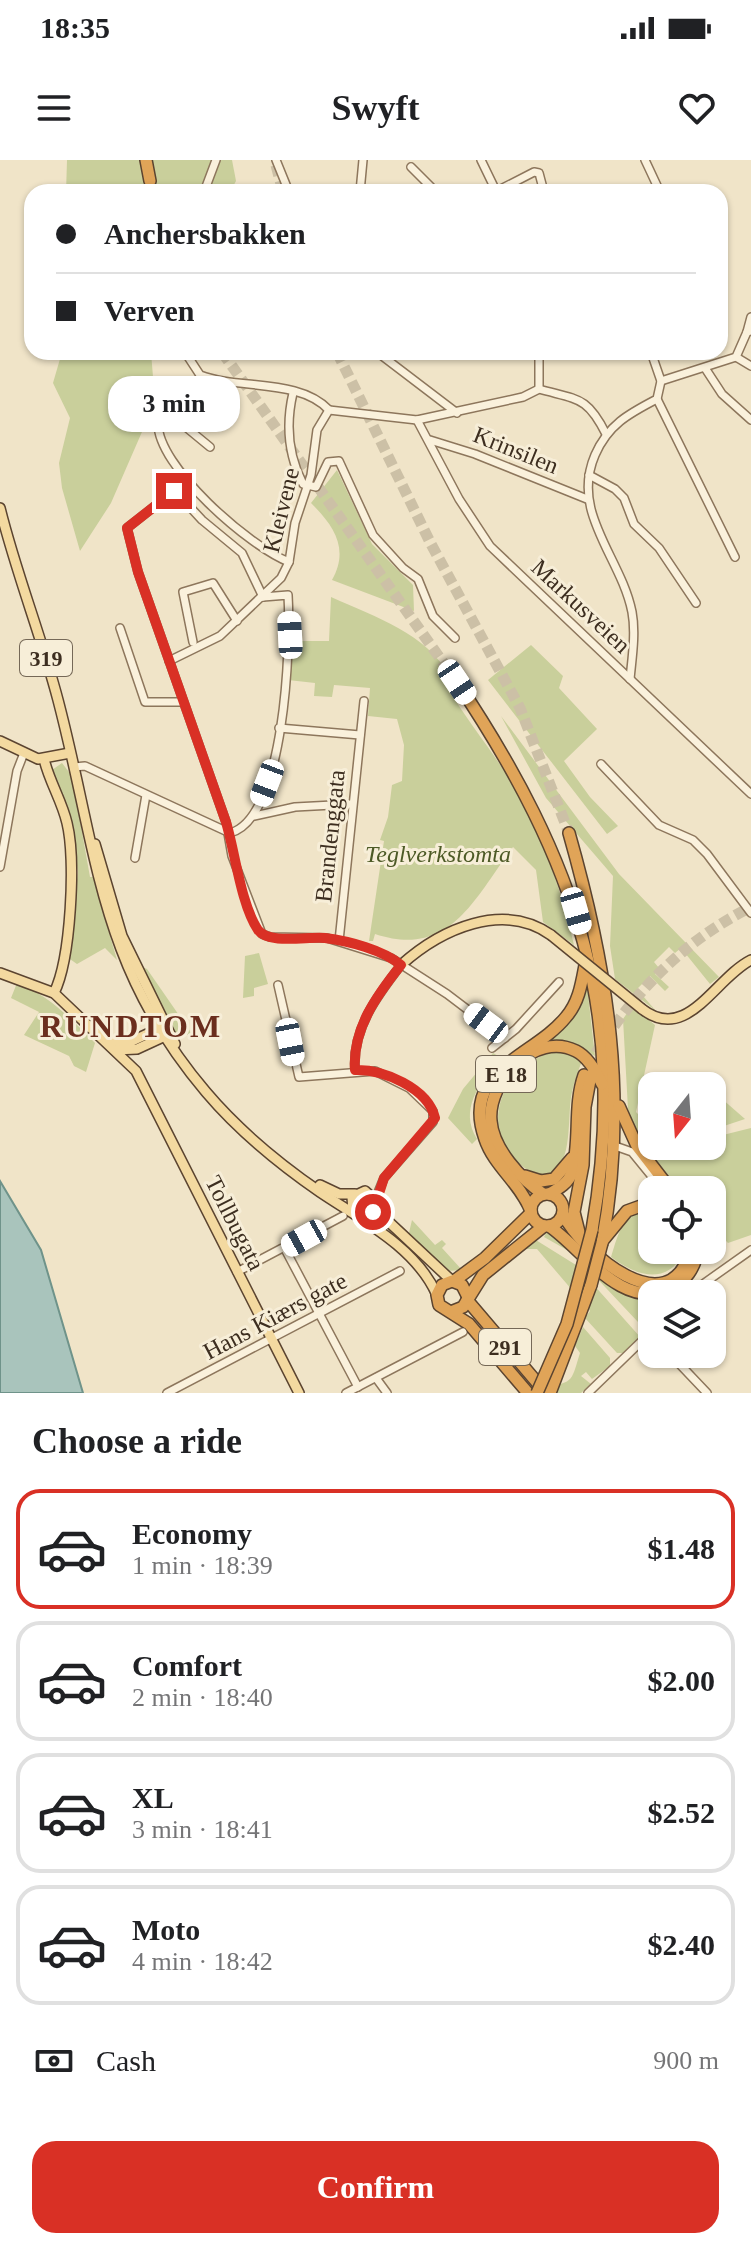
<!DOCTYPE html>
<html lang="en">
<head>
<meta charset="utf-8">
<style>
  :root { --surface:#fff; --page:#f2f2f2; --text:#202124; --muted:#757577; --line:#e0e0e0; --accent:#d93025 }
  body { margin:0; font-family:"Times New Roman",serif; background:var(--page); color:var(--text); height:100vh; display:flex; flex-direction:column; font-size:30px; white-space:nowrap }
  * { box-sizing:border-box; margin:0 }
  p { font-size:26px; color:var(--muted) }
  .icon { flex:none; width:44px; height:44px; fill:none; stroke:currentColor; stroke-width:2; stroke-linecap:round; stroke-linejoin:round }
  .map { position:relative; height:1233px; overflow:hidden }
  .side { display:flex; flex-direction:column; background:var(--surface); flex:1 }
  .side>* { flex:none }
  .hud { position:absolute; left:24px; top:24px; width:704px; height:176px; border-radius:24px; box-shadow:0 2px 6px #0004; display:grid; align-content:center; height:176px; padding:0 32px; background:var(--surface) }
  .needle { width:52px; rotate:197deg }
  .fabs { position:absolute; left:638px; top:912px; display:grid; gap:16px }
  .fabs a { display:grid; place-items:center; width:88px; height:88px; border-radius:16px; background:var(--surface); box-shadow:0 2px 6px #0004; font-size:40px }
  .end { position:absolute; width:36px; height:36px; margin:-18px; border:10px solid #d93025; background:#fff; box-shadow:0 0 0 4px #fff }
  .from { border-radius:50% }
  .bubble { position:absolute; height:56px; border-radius:24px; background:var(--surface); box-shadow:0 2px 6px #0004; font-size:26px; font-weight:700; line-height:56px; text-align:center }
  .car { position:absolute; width:24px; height:48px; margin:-24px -12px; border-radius:10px; box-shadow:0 0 6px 2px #0007; background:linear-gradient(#fff 24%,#345 0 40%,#fff 0 76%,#345 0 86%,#fff 0) }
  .hud b { display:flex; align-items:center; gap:28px; height:76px; font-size:30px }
  .hud b+b { border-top:2px solid var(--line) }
  .hud i { width:20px; height:20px; background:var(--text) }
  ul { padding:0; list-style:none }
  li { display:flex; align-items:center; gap:24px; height:120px; margin:0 16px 12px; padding:0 16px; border:4px solid var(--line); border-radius:24px }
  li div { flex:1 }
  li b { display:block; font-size:30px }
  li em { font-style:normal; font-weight:700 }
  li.current { border-color:var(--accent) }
  li>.icon { width:72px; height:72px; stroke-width:1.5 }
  h2 { padding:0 32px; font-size:36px; line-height:96px }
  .pay { display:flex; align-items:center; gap:20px; height:88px; padding:0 32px; font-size:30px }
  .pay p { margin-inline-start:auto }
  .button { display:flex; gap:16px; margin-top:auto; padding:16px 32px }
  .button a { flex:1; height:92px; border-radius:24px; background:var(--accent); color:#fff; font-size:32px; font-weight:700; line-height:92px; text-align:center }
  .status { display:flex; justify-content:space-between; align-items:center; height:56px; padding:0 40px; background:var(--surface); direction:ltr }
  .status svg { height:22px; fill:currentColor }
  header { display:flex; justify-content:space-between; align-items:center; height:104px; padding:0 32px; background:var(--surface); font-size:36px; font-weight:700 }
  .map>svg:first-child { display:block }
</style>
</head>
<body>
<div class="status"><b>18:35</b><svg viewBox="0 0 49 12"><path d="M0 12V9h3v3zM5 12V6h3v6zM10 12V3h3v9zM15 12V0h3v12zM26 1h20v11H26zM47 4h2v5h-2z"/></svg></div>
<header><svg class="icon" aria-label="menu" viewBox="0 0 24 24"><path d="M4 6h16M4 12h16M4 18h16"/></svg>Swyft<svg class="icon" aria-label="heart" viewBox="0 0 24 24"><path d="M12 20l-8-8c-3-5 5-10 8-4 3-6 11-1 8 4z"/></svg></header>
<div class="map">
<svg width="751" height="1233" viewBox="0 0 751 1233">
  <rect width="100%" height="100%" fill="#f0e4c8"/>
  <g fill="#c9cf9b">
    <polygon points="67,0 232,0 236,21 230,32 66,32"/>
    <polygon points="62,192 151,192 155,242 111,343 80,391 62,328 59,303 70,258 53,223"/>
    <path d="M337 310 372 384 413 425 414 451 332 420C350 388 333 365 311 343Z"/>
    <path d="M331 437C379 459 423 471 452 518L449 530C471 567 501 601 521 639 545 683 563 736 574 785L543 762 536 710 513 687C474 739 450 799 375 774L373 781H369L384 681 380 680 388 657 392 625 402 621 404 585 397 559 368 556 370 528 334 525 332 537 314 536 315 523 288 520 295 481H329Z"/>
    <polygon points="531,485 563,516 559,528 597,569 564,601 590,637 618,666 607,674 488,520"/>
    <polygon points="501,556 619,714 719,817 710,824 681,788 675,793 669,787 654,802 659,808 655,814 669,827 665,831 650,816 637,829 656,851 615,819 610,786 613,716 546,638"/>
    <polygon points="62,603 72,616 90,717 93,717 117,800 105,788 77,804 67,797 78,712 68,648 52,610"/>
    <polygon points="259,793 268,824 254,828 254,836 243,838 245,796"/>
    <polygon points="140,806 147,809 192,874 176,877"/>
    <path d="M17 823C49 835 71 859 95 883L86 912 74 906 69 896 24 875 39 852 11 838Z"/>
    <polygon points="584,826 587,826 595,896 568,883 547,880"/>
    <polygon points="632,846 655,865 636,952 652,969 652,986 712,986 714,972 719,976 751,968 751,1075 728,1083 712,1066 712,1030 680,1030 635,974 628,949 623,859"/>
    <path d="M552 892H565L582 901C578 911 574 922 572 932 566 958 576 1013 541 1017 476 989 489 912 552 892Z"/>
    <path d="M493 893 500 897 498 901C479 924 459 950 477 979L472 984 448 958 463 929Z"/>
    <polygon points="713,931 745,959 718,968 712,962"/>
    <path d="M652 1048V1090H685C669 1126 637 1117 611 1097 619 1072 622 1053 652 1048Z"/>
    <polygon points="412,1060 435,1085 442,1080 446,1084 442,1088 462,1110 447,1111 408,1077"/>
    <polygon points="546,1073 553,1074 623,1131 652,1140 652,1157 643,1163 638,1162 574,1094 544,1077"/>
    <polygon points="531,1077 576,1105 641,1178 624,1193 617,1193 585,1158 590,1151 537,1089 525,1089"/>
    <path d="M583 1167 610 1198V1206L592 1219 586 1212 581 1216 591 1224 581 1233H553L546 1225C574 1225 572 1218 580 1193L575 1186Z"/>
  </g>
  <polygon fill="#a9c4bc" stroke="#6f938a" stroke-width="2" points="0,1021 41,1090 83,1233 0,1233"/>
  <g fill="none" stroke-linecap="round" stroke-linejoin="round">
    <g stroke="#ccc0a6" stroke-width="11" stroke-dasharray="11 5.5" stroke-linecap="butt">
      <polyline points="276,5 283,32"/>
      <polyline points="222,192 457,522"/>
      <polyline points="337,192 431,384 520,548 569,673"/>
      <path d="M587 907C628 839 679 783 751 747"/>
    </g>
    <g stroke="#8d765c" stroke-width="10">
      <g id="minor">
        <polyline points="276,0 289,32"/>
        <polyline points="481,0 496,31"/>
        <polyline points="645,0 660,32"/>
        <polyline points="411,7 436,32"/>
        <polyline points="204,32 216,0"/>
        <polyline points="360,32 363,0"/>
        <polyline points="495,32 534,12 539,13 544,32"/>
        <polyline points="747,172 751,157"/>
        <path d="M185 192 200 215C239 230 299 218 329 250"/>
        <polyline points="377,192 457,253"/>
        <polyline points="736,197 751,206"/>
        <polyline points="705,208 722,234 751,260"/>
        <polyline points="661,221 736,197 747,172 751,171"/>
        <polyline points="539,229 539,192"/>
        <path d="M293 233C286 263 288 295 303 324L316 327 328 302 339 301 373 375 403 408 418 419 433 456 455 478"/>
        <polyline points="657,239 735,397"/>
        <polyline points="417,260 459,339 490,386 751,634"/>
        <polyline points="430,280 475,294 587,339"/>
        <path d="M210 287 170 254 158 262C156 306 250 387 289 402"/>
        <polyline points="589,315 615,329 624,338 634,364 659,388 696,443"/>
        <polyline points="165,320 202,360 242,393 263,437"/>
        <polyline points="174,331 127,368 138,412 226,662 232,696 262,774 270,777 327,778 391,798 447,834 505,878"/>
        <polyline points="120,468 145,542 183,542"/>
        <polyline points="193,482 183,432 213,423 237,461"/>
        <path d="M169 501 220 476 281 418 289 402 295 363 311 315 317 270 329 250 417 260 523 237 539 229C578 240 587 236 606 274"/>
        <path d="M630 519C632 498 636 473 632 452 621 397 570 353 595 295 608 265 628 254 657 239L661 221 651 192"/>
        <polyline points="279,568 360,575"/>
        <polyline points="601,604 659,665 693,680 707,694 751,753"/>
        <polyline points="74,607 85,606 230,673"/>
        <polyline points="254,656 295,647 352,644"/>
        <path d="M230 673C285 659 291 484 288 435L263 437"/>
        <polyline points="135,698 146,635"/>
        <polyline points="0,707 17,611 24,593"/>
        <polyline points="339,781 364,541"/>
        <polyline points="278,825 299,917 375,911 409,928 433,951 433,962 384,1018 375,1040"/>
        <polyline points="492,888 516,869 559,822"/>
        <path d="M355 910C352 869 377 836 401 805"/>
        <polyline points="615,986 632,992 663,1030"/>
        <polyline points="285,1089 358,1227"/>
        <polyline points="237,1112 343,1056"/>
        <polyline points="689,1134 751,1090"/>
        <polyline points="670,1194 707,1233"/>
        <polyline points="376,1218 387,1233"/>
        <polyline points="167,1233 400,1111"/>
        <polyline points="346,1233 463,1172"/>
        <polyline points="588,1233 652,1171"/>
      </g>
    </g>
    <g stroke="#5b4430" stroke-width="12">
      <g id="major">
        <path d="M0 348C16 413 41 475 58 540 98 692 98 805 206 932 239 971 278 1003 320 1032 360 1059 416 1087 437 1135"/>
        <polyline points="0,581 38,599 70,593"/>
        <path d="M44 599C49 621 62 641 67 663 76 699 71 799 54 833"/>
        <polyline points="95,684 122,776 175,884"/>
        <path d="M401 805C441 769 503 741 551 775"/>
        <polyline points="0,813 54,833 136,911 299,1233"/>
        <path d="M642 849C687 884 715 818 751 800"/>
        <polyline points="107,881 128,883 160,868"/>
        <polyline points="115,890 137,889 163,877 165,872"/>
        <polyline points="320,1025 339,1034 355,1034"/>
        <polyline points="375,1049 452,1121"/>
        <polyline points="353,1052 352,1037 365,1031 375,1040 372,1053"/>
      </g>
    </g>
    <g stroke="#5b4430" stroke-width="14">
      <g id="highway">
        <polyline points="146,0 150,21"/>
        <path d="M457 522C576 700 630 855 592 1070"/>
        <path d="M569 673C608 810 629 942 602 1083"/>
        <polyline points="619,946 637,986 671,1030"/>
        <polyline points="525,1016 541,1021 554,1019 572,998"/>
        <circle cx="547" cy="1050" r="16"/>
        <path d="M543 1034C521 1019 493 989 491 961 487 922 535 870 576 891 588 897 596 911 602 924"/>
        <path d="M549 1034C558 1029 569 1023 572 1012 581 981 573 946 584 915"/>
        <path d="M531 1051C520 1023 494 1006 485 979 460 909 534 897 566 857 580 841 582 820 586 800"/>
        <path d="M563 1054C582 1092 669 1168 691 1090"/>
        <path d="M549 1066C584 1090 621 1151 670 1129 686 1122 695 1107 698 1090"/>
        <polyline points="579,1072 574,1052 583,1005 585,947 591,915"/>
        <polyline points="604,1079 627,1051 652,1042"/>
        <polyline points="454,1121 485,1098 531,1053"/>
        <polyline points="467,1135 462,1125 452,1121 442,1125 437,1135 439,1145 469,1164 528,1233"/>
        <polyline points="467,1140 546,1233"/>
        <polyline points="453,1151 463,1147 483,1115 544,1066"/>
        <polyline points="550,1233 591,1125"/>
      </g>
    </g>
    <use href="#minor" stroke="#faf1dc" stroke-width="7"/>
    <use href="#major" stroke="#f3d9a0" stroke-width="9"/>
    <use href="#highway" stroke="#e0a458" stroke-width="11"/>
    <g stroke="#5b4430" stroke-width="12" stroke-linecap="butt">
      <polyline id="major-bridge" points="551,775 642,849"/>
    </g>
    <g stroke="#5b4430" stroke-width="14" stroke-linecap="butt">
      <g id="highway-bridge">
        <polyline points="591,1125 602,1083"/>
        <polyline points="537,1233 567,1164 592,1070"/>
      </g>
    </g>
    <use href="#major-bridge" stroke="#f3d9a0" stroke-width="9"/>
    <use href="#highway-bridge" stroke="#e0a458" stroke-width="11"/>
  </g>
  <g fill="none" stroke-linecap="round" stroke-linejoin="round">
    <path stroke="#d93025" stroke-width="10" d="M174 331 127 368 138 412 226 662C235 692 241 745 258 770 269 785 309 776 325 778 349 781 383 790 401 805 377 835 352 869 355 910 383 909 428 928 435 958L384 1018 373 1052"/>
  </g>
  <g text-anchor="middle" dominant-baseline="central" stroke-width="6" stroke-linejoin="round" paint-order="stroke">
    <g fill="#f7eed8" stroke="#756857" stroke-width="2">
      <rect x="20" y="480" width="52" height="36" rx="6"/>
      <rect x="476" y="896" width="60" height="36" rx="6"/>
      <rect x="479" y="1169" width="52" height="36" rx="6"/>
    </g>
    <g font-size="22" font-weight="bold" fill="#3d2e20">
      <text x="46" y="498">319</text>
      <text x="506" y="914">E 18</text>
      <text x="505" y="1187">291</text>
    </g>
    <g font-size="24" fill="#3d2e20" stroke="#f7eed8">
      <text transform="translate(516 290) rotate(22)">Krinsilen</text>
      <text transform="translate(281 350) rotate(-76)">Kleivene</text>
      <text transform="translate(581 446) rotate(43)">Markusveien</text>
      <text transform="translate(330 676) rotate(-84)">Brandenggata</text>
      <text transform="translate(235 1063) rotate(63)">Tollbugata</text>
      <text transform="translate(275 1156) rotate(-28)">Hans Kiærs gate</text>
    </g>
    <g font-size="24" font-style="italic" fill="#4d5a26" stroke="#f7eed8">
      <text x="438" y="694">Teglverkstomta</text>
    </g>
    <g font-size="32" font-weight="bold" letter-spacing="2" fill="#6b2e1e" stroke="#f7eed8">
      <text x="131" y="866">RUNDTOM</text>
    </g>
  </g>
</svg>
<div class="fabs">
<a><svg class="needle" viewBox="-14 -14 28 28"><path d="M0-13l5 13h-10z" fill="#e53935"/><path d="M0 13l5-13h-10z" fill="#757577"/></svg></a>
<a><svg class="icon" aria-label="locate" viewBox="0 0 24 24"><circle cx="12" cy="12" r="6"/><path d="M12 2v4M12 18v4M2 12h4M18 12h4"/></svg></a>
<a><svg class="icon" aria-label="layers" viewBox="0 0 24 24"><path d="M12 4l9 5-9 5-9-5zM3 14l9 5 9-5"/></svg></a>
</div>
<i class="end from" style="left:373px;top:1052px"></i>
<i class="end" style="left:174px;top:331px"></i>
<div class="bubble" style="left:108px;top:216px;width:132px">3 min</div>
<i class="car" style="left:290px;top:475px;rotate:357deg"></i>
<i class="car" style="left:457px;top:522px;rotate:146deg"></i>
<i class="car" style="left:267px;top:623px;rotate:201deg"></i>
<i class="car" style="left:576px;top:751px;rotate:164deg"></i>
<i class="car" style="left:486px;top:863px;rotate:307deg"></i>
<i class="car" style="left:290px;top:882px;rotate:169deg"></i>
<i class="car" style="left:304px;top:1078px;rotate:241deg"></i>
<div class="hud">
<b><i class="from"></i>Anchersbakken</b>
<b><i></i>Verven</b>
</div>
</div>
<section class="side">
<h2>Choose a ride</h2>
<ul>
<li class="current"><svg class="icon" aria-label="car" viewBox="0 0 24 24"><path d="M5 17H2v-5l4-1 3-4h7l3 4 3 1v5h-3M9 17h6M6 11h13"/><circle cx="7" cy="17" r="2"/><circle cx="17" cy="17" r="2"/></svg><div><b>Economy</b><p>1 min · 18:39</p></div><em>$1.48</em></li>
<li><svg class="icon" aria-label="car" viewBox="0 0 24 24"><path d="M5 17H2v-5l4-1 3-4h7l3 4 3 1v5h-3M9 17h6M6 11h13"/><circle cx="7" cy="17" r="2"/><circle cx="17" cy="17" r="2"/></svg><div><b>Comfort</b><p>2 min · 18:40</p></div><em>$2.00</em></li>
<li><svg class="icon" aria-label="car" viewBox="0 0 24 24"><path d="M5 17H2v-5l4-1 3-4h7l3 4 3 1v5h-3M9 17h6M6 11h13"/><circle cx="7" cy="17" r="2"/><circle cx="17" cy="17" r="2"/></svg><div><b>XL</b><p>3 min · 18:41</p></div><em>$2.52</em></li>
<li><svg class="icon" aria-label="car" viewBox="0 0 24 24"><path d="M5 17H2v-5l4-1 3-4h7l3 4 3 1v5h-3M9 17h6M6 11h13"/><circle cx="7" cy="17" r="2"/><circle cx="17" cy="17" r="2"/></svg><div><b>Moto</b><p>4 min · 18:42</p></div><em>$2.40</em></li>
</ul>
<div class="pay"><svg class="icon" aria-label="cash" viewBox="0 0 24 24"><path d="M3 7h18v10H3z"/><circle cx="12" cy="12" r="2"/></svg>Cash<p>900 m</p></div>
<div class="button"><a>Confirm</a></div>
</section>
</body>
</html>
